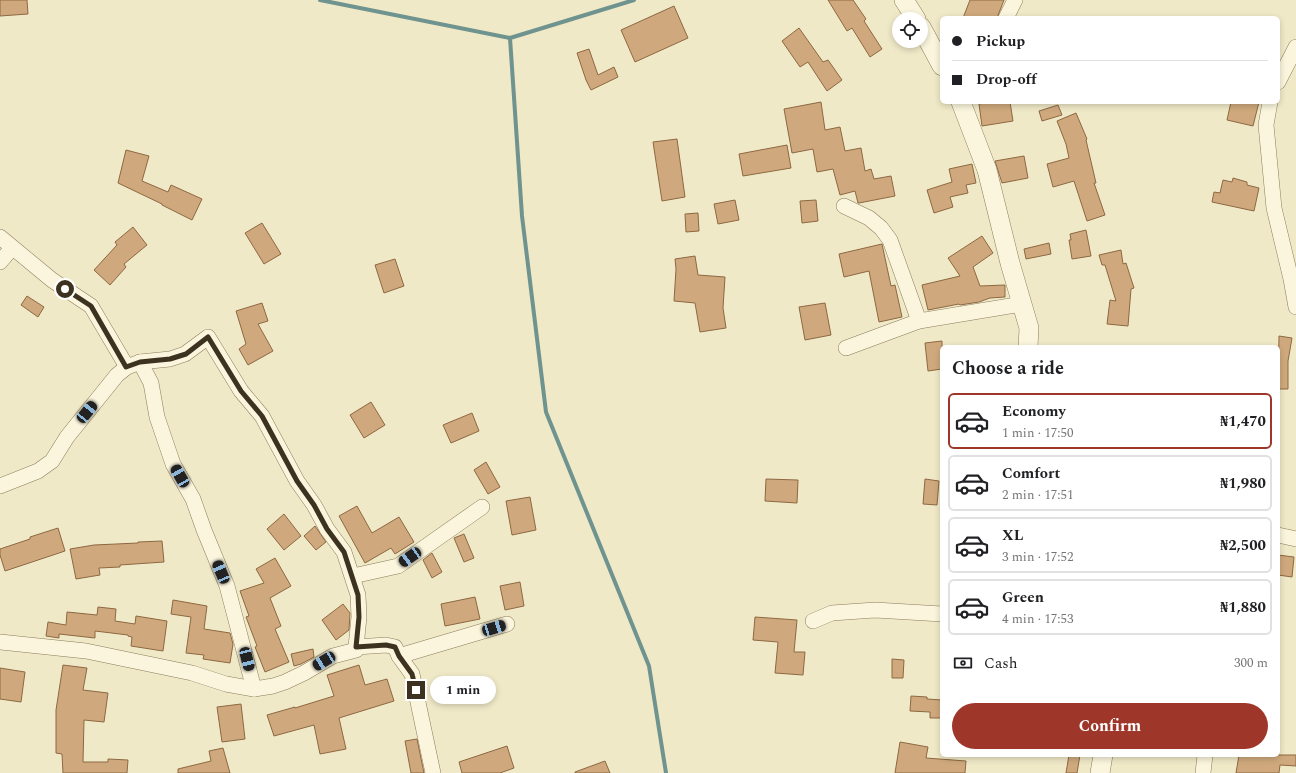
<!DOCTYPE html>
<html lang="en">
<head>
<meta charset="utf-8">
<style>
  :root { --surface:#fff; --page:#f6f6f6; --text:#202124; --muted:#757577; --line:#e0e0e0; --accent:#9e372a }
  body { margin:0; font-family:Spectral,serif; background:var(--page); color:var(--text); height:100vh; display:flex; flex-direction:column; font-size:15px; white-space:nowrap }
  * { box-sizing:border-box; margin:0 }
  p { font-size:13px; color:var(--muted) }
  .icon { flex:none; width:22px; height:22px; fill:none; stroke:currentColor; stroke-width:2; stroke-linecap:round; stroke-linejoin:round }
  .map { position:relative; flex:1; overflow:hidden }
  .side { position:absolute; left:940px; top:345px; width:340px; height:412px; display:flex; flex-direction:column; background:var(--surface); border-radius:6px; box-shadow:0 2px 6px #0003 }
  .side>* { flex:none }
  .guide { position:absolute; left:940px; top:16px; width:340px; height:88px; border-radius:6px; box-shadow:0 2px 6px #0003; display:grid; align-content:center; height:88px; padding:0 12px; background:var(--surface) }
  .tools { position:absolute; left:892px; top:12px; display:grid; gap:8px }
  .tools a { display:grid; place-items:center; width:36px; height:36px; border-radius:50%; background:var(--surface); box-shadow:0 2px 6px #0003; font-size:20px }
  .end { position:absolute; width:18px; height:18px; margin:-9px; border:5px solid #3d3220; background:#fff; box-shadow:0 0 0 2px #fff }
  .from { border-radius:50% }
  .bubble { position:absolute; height:28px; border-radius:14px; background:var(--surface); box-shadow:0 2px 6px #0003; font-size:13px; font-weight:700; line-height:28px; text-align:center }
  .car { position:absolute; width:12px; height:24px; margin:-12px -6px; border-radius:5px; box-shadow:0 0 3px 1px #0007; background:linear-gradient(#222 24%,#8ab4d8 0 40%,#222 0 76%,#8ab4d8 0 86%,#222 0) }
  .guide b { display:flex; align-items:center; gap:14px; height:38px; font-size:15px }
  .guide b+b { border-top:1px solid var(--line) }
  .guide i { width:10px; height:10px; background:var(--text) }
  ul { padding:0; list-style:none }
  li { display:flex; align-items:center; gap:12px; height:56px; margin:0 8px 6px; padding:0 4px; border:2px solid var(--line); border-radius:6px }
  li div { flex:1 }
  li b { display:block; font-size:15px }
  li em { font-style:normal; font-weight:700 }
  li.selected { border-color:var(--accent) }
  li>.icon { width:36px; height:36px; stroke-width:1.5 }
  h2 { padding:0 12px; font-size:18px; line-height:48px }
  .pay { display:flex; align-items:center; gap:10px; height:44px; padding:0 12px; font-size:15px }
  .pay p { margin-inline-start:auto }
  .button { display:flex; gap:8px; margin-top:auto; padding:8px 12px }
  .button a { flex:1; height:46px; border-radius:24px; background:var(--accent); color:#fff; font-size:16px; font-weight:700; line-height:46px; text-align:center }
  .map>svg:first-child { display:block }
</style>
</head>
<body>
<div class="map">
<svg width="1296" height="773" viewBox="0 0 1296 773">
  <rect width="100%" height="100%" fill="#f0e9c8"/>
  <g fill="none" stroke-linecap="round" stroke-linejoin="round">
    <g stroke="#6f938e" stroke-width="4">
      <polyline points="320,0 510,38 634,0"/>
      <polyline points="510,38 522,216 546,412 649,666 666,773"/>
    </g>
  </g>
  <g fill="#cfa97d" stroke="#8d6841">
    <polygon points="0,0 27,0 28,14 0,16"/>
    <polygon points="828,0 853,0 866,19 864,21 882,49 870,57 852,28 847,31"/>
    <polygon points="970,0 1004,0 997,18 963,18"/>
    <polygon points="674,6 688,38 635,62 621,30"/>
    <polygon points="799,28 823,62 828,60 842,80 827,91 808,62 800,67 782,41"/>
    <polygon points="589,49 598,75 614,67 618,77 591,90 586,80 577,53"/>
    <polygon points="821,102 825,130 840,127 845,151 861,148 865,171 871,169 874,179 891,176 895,196 859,203 858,203 855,191 840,195 833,169 817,172 813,149 792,153 784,109"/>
    <polygon points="989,102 1010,102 1013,121 982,126 979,104"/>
    <polygon points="1231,102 1259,102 1253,126 1227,120"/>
    <polygon points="1058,105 1062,115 1042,121 1039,111"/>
    <polygon points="1076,113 1087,139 1086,140 1096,183 1094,183 1105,215 1087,221 1074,181 1053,187 1047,164 1069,158 1066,144 1057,121"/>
    <polygon points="677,139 685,197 662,201 653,142"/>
    <polygon points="787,145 791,168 743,176 739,154"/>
    <polygon points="126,150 149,156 142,181 168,192 171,185 202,199 192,220 162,205 162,204 118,183"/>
    <polygon points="1024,156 1028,178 1002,183 995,161"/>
    <polygon points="972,164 976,183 966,185 968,193 950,197 953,207 934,213 927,190 952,182 949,169"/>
    <polygon points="1233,178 1247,182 1247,185 1259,188 1254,211 1212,202 1214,192 1220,193 1223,180 1232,182"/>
    <polygon points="735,200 739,220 718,224 714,204"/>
    <polygon points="816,200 818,221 802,223 800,201"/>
    <polygon points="698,213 699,231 686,232 685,214"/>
    <polygon points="262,223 281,254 264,264 245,233"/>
    <polygon points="133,227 147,245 124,264 126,267 110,285 94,270 117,245 115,242"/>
    <polygon points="1086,230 1091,256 1072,259 1069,240 1071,240 1070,234"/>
    <polygon points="982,236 993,253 973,267 980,286 1005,285 1005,297 990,298 979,302 960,305 959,304 928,310 922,285 960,276 948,258"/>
    <polygon points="1049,243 1051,254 1026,259 1024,249"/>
    <polygon points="882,244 891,286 895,285 902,317 879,322 869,271 844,277 839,254"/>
    <polygon points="1121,250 1123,264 1126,263 1134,288 1131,289 1128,326 1107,324 1110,300 1116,301 1105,265 1102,265 1099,255"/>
    <polygon points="695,256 698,275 725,277 723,308 726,328 700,332 695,303 674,301 676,269 675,259"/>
    <polygon points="395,259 404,286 384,293 375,265"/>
    <polygon points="27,296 44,307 38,317 21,305"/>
    <polygon points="262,303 268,321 258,324 273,351 248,365 239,349 246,344 236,311"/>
    <polygon points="825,303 831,335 805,340 799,307"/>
    <polygon points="1279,336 1292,338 1288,361 1288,389 1278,389"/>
    <polygon points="942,341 942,369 928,371 925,343"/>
    <polygon points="371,402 385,425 364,438 350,415"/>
    <polygon points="472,413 479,431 451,443 443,425"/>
    <polygon points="486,462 500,487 488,494 474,470"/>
    <polygon points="766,479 798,480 797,503 765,501"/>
    <polygon points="925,479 939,481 937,505 923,504"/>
    <polygon points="530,497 536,530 512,535 506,501"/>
    <polygon points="357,506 372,533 399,517 414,542 395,554 391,548 365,563 339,516"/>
    <polygon points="284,514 301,536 284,550 267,529"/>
    <polygon points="315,526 326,542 316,550 304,536"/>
    <polygon points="58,528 65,551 5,571 0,555 0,549 30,539 30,537"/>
    <polygon points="464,534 474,558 464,562 454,538"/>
    <polygon points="162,541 164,562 120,565 120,567 99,568 100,575 76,579 70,549 94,545 138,543 138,542"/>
    <polygon points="432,553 442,572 432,578 423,560"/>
    <polygon points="1278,555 1294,557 1292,577 1278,575"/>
    <polygon points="275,558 291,586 270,598 281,626 275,629 289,662 265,672 255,647 257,646 246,617 249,616 240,591 264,583 256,569"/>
    <polygon points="520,582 524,606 505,610 500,586"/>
    <polygon points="475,597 480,619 445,626 441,604"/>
    <polygon points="173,600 207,606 204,629 230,633 233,644 230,663 203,659 204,655 186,653 191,617 171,614"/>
    <polygon points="343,604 350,613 349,630 336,640 322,620"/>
    <polygon points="98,607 116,609 115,621 135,624 136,616 167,621 163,651 131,646 132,637 128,636 128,635 95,631 95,638 59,634 59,638 46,636 48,622 66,625 67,612 97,615"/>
    <polygon points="755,617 797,620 794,652 805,652 803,675 775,673 778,642 753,640"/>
    <polygon points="313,649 314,657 301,664 294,666 291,654"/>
    <polygon points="892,659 904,660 903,678 892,678"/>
    <polygon points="63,665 87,668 83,690 108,693 104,722 84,720 83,762 108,762 108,759 128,760 127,773 63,773 62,754 56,753 56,710"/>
    <polygon points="359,665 365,685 387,679 394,701 339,718 346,749 320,754 314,725 274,736 267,715 295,707 295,708 334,696 327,675"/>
    <polygon points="0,668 25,672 21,702 0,699"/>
    <polygon points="911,696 927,697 927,699 942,700 942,718 930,718 930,712 910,711"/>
    <polygon points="241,704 245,739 222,742 217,707"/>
    <polygon points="417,739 424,773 411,773 405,741"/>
    <polygon points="900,742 928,747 926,758 966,761 965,773 895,773"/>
    <polygon points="507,746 514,768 500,773 462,773 459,762"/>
    <polygon points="223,748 230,773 178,773 178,769 211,761 209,751"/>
    <polygon points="1069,755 1080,755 1077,773 1066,773"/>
    <polygon points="1239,755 1296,755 1296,766 1280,765 1279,773 1236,773"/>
    <polygon points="605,761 610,773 575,773 575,772"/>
  </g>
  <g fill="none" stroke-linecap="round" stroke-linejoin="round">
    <g stroke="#8d7c5c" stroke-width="16">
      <g id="minor">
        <polyline points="1006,18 1015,0"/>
        <polyline points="1278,82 1296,47"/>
        <polyline points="1270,102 1266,125 1274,208 1291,279 1296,307"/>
        <polyline points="844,206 869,218 881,228 890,240 919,321"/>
        <polyline points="0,237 52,280 91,306 127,367"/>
        <polyline points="0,262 12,248"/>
        <polyline points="846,348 919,321 1022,304"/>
        <polyline points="140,362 151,383 157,417 173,464 193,499 204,530 227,586 254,689"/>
        <polyline points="0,486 38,471 52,461 67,437 117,375 127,367 140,362 170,359 185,354 208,337 241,391 262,416 297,481 314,505 327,529 344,552 358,595 359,617 356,647"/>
        <polyline points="1278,535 1296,539"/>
        <polyline points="353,576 398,566 482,507"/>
        <polyline points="813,621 832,613 875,610 942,614"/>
        <polyline points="0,642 86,651 192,673 226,684 254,689 273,686 285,682 304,673 333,656 356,650 356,647 386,645 395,647 399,656 412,674 433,773"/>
        <polyline points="399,656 507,624"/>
        <polyline points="1203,773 1205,755"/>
      </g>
    </g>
    <g stroke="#8d7c5c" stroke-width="20">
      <g id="tertiary">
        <polyline points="904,0 916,19"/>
        <polyline points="921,27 942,66"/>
        <polyline points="961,102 987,170 1010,263 1029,328 1028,347"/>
        <polyline points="1100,773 1103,755"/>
      </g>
    </g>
    <use href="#minor" stroke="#faf5dc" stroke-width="15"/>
    <use href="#tertiary" stroke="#faf5dc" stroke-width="19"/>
  </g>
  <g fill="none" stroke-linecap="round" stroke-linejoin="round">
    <polyline stroke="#3d3220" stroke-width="5" points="65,289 91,306 126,367 140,362 170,359 186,354 208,337 241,391 262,416 297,481 314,505 327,529 344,552 358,595 359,617 356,647 386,645 395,647 399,656 412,674 416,690"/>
  </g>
</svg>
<div class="tools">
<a><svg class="icon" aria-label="locate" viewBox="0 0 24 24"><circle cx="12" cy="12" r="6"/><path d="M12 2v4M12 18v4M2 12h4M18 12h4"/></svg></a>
</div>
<i class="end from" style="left:65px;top:289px"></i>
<i class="end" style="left:416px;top:690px"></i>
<div class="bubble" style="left:430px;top:676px;width:66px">1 min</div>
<i class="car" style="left:87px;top:412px;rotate:39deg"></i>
<i class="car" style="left:180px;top:476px;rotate:330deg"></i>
<i class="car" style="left:410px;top:557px;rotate:235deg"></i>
<i class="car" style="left:221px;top:572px;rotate:337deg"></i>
<i class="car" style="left:494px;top:628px;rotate:73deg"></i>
<i class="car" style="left:247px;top:659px;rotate:166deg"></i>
<i class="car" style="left:324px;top:661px;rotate:239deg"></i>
<div class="guide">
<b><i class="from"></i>Pickup</b>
<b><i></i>Drop-off</b>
</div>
<section class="side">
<h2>Choose a ride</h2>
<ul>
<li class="selected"><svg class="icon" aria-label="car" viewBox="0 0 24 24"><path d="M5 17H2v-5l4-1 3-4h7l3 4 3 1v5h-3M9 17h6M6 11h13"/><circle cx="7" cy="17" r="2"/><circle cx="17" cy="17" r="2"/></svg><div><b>Economy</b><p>1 min · 17:50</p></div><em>₦1,470</em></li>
<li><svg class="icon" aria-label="car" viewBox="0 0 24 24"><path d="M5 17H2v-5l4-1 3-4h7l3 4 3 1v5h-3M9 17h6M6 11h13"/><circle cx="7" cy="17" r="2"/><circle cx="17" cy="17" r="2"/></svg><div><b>Comfort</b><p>2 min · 17:51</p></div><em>₦1,980</em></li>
<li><svg class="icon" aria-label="car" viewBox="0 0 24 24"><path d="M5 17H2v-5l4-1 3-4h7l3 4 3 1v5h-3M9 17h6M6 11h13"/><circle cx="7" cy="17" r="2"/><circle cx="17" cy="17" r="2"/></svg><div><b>XL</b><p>3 min · 17:52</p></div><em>₦2,500</em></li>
<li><svg class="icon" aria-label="car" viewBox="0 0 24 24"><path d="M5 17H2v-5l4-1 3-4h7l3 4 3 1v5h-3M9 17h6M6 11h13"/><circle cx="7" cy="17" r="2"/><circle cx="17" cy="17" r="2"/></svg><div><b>Green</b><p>4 min · 17:53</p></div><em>₦1,880</em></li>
</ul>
<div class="pay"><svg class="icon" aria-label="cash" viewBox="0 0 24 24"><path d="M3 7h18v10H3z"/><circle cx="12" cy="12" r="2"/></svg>Cash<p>300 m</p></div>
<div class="button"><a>Confirm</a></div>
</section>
</div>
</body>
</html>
